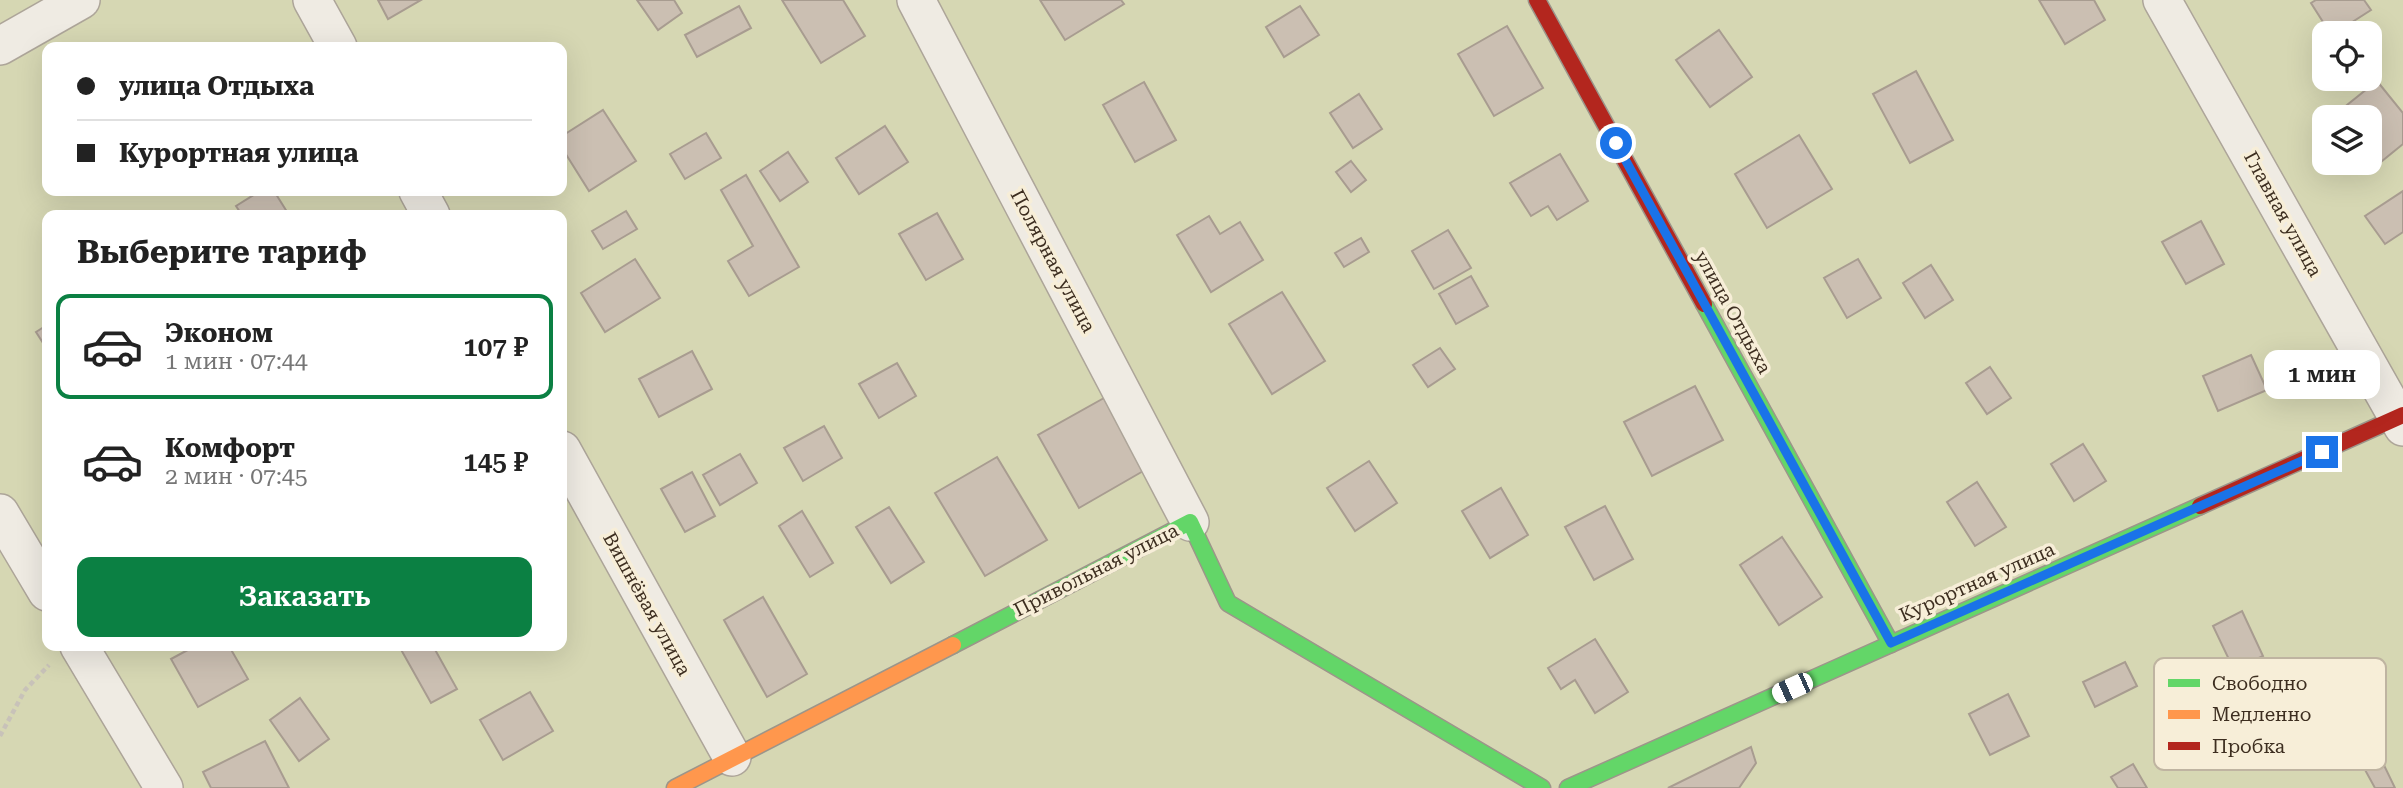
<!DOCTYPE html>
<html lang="ru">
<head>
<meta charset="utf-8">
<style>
  :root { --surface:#fff; --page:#f2f2f2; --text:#222; --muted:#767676; --line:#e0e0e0; --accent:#0b8043 }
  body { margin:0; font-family:"Roboto Serif",serif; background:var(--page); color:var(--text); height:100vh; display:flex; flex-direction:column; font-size:26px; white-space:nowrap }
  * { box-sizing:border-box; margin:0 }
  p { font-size:23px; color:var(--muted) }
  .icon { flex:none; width:38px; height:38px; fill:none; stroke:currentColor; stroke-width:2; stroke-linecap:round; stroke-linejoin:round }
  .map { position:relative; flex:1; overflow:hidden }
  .sheet { position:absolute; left:42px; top:210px; width:525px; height:441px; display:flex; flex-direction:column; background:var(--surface); border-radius:14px; box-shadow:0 7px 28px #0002 }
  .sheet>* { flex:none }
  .top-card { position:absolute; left:42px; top:42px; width:525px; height:154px; border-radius:14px; box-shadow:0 7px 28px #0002; display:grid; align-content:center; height:154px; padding:0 35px; background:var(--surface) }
  .fabs { position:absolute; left:2312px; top:21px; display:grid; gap:14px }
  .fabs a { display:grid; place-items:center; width:70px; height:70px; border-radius:14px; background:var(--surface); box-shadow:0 7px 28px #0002; font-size:35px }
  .end { position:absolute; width:32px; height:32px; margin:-16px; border:9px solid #1a73e8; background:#fff; box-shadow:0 0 0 4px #fff }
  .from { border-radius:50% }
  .bubble { position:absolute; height:49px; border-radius:14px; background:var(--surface); box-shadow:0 7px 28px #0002; font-size:23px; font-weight:600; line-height:49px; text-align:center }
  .car { position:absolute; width:21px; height:42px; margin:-21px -10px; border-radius:9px; box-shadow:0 0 5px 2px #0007; background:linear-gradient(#fff 24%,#345 0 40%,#fff 0 76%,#345 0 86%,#fff 0) }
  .top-card b { display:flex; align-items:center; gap:24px; height:66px; font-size:26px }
  .top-card b+b { border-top:2px solid var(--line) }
  .top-card i { width:18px; height:18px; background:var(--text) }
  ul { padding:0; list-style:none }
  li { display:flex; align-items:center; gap:21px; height:105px; margin:0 14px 10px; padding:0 21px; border:4px solid transparent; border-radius:14px }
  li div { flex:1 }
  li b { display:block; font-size:26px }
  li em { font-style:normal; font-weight:600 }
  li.on { border-color:var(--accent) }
  li>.icon { width:63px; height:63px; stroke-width:1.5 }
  h2 { padding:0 35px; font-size:32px; line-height:84px }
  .button { display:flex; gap:14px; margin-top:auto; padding:14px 35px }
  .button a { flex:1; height:80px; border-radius:14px; background:var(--accent); color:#fff; font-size:28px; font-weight:600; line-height:80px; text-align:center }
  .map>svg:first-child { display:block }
</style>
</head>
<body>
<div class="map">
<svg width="2403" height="788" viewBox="0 0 2403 788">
  <rect width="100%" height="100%" fill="#e7e0d1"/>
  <path fill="#d6d7b3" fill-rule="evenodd" d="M0 0H2403V788H0ZM2324 33H2370V79H2324ZM47 47H562V191H47ZM2324 117H2370V163H2324ZM47 215H562V646H47Z"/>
  <g fill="#cbbfb2" stroke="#a89c90" stroke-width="2">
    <polygon points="378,0 421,0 388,19"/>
    <polygon points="637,0 674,0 682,13 658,30"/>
    <polygon points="782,0 843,0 865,36 821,63"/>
    <polygon points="1040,0 1121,0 1124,4 1065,40"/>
    <polygon points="2039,0 2094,0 2105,20 2065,44"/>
    <polygon points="2316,0 2364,0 2371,10 2335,33 2330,33 2311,3"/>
    <polygon points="739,6 751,28 697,57 685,35"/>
    <polygon points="1300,6 1319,35 1284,57 1266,27"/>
    <polygon points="1507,26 1543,88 1494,116 1458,54"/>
    <polygon points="1719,30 1752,77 1710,107 1676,60"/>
    <polygon points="1916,71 1953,140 1910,163 1873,94"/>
    <polygon points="2377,81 2403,113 2403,144 2371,170 2366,163 2370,163 2370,117 2332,117"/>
    <polygon points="1144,82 1176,140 1135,162 1103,105"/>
    <polygon points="1359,94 1382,129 1353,148 1330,113"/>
    <polygon points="603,110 636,161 589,191 562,148 562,136"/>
    <polygon points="885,126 908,162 859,194 836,158"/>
    <polygon points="706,133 721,158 685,179 670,154"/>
    <polygon points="1799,135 1832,189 1767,228 1735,174"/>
    <polygon points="788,152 808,182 780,201 760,171"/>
    <polygon points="1560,154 1588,201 1557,220 1548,206 1531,216 1510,183"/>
    <polygon points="1351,161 1366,180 1351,192 1336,172"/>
    <polygon points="746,175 799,267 749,296 728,261 753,246 721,190"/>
    <polygon points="260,191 274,191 289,215 242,215 236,206"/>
    <polygon points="2403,191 2403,232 2385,244 2365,216"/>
    <polygon points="626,211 637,229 603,249 592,231"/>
    <polygon points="937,213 963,259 926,280 899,234"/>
    <polygon points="1209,216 1220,234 1240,222 1263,260 1211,292 1177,235"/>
    <polygon points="2201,221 2224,264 2186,284 2162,242"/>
    <polygon points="1448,230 1471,268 1434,289 1412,251"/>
    <polygon points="1361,238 1369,252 1344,267 1335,253"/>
    <polygon points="635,259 660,298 605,332 581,293"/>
    <polygon points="1858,259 1881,298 1847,318 1824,278"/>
    <polygon points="1931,265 1953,300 1925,318 1903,283"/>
    <polygon points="1471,276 1488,306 1456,324 1439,294"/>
    <polygon points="1282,292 1325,361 1272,394 1229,324"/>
    <polygon points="47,325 47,349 36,332"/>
    <polygon points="1440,348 1455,369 1428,387 1413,365"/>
    <polygon points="692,351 712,389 659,417 639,379"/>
    <polygon points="2251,355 2267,390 2218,411 2203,376"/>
    <polygon points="897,363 916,396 879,418 859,384"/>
    <polygon points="1990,367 2011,398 1987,414 1966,383"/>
    <polygon points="1695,386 1723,440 1652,476 1624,422"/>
    <polygon points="1104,398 1145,470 1079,508 1038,435"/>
    <polygon points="824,426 842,458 803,481 784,448"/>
    <polygon points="2083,444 2106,481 2074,501 2051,464"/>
    <polygon points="740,454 757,483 720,505 703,475"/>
    <polygon points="997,457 1047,540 985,576 935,493"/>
    <polygon points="1369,461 1397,503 1355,531 1327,488"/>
    <polygon points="692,472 715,516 685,532 661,489"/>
    <polygon points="1977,482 2006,527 1975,546 1947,502"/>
    <polygon points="1501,488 1528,535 1490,558 1462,511"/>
    <polygon points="1605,506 1633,559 1594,580 1565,527"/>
    <polygon points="889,507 924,562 891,583 856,527"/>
    <polygon points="802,511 833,563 810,577 779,526"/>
    <polygon points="1782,537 1822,597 1779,625 1740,565"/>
    <polygon points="763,597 807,674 767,697 724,620"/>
    <polygon points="2242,611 2263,656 2234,670 2213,626"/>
    <polygon points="1595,639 1628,692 1595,713 1575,680 1561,689 1548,668"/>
    <polygon points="195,646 229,646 248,679 198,707 171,659"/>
    <polygon points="399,646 433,646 457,689 431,703"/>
    <polygon points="2125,662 2137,686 2095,707 2083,682"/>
    <polygon points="530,692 553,731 503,760 480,720"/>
    <polygon points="2008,694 2029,736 1990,755 1969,714"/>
    <polygon points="300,698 329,739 299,761 270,720"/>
    <polygon points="265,741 289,788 211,788 203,772"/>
    <polygon points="1751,747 1756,763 1739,788 1668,788"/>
    <polygon points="2381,759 2395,788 2375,788 2364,768"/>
    <polygon points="2133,764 2147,788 2118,788 2111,777"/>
  </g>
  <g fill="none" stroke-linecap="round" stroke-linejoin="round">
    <g stroke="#ada599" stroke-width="40">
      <g id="street">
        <polyline points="312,0 338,47"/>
        <polyline points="916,0 1190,522"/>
        <polyline points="2162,0 2403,427"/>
        <polyline points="0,46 81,0"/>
        <polyline points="418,191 431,215"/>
        <polyline points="562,450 732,757"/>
        <polyline points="0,513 47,592"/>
        <polyline points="79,646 164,788"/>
      </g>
    </g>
    <g stroke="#9c958a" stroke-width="19">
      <g id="fast">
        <polyline points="1704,304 1891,644"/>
        <polyline points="953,645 1190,522 1228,603 1542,788"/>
        <polyline points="1568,788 2200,506"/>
      </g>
    </g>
    <g stroke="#9c958a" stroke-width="19">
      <polyline id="slow" points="675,788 953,645"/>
    </g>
    <g stroke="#9c958a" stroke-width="19">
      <g id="jam">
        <polyline points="1537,0 1704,304"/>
        <polyline points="2200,506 2403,415"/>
      </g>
    </g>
    <polyline stroke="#c8c2b9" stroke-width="4.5" stroke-dasharray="5 3.5" stroke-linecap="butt" points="0,736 25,690 49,665"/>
    <use href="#street" stroke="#efebe3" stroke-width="37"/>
    <use href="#fast" stroke="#63d668" stroke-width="16"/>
    <use href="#slow" stroke="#ff974d" stroke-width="16"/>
    <use href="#jam" stroke="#b3261e" stroke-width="16"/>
  </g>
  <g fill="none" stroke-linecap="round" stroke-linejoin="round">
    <polyline stroke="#1a73e8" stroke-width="9" points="1616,143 1891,643 2322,452"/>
  </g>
  <g text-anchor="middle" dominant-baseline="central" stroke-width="7" stroke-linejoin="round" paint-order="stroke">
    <g font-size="19" fill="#3d2e20" stroke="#f7eed8">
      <text transform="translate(2283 214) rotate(61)">Главная улица</text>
      <text transform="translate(1053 261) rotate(62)">Полярная улица</text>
      <text transform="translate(1733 312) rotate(61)">улица Отдыха</text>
      <text transform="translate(1096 570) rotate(-27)">Привольная улица</text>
      <text transform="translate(1977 582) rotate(-24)">Курортная улица</text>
      <text transform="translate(647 604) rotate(61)">Вишнёвая улица</text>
    </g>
  </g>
  <rect x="2154" y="658" width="232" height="112" rx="10" fill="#f7eed8" stroke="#bfb4a1" stroke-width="2"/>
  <rect x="2168" y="679" width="32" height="8" fill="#63d668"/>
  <rect x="2168" y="710" width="32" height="9" fill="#ff974d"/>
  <rect x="2168" y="742" width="32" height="8" fill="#b3261e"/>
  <g font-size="19" fill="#3d2e20">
    <text x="2212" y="690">Свободно</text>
    <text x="2212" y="721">Медленно</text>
    <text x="2212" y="753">Пробка</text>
  </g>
</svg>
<div class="fabs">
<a><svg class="icon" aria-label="locate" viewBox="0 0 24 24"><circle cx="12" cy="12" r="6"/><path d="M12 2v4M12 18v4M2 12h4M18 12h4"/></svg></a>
<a><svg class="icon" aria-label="layers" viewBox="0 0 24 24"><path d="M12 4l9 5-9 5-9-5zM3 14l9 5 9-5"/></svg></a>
</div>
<i class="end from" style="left:1616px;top:143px"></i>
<i class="end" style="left:2322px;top:452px"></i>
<div class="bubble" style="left:2264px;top:350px;width:116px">1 мин</div>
<i class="car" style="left:1792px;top:688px;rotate:246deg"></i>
<div class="top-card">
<b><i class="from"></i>улица Отдыха</b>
<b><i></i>Курортная улица</b>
</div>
<section class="sheet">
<h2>Выберите тариф</h2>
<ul>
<li class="on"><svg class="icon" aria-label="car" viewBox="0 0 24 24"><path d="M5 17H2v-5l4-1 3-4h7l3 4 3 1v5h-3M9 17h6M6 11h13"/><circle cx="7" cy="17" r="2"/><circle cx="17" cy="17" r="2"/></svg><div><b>Эконом</b><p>1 мин · 07:44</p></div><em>107 ₽</em></li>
<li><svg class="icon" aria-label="car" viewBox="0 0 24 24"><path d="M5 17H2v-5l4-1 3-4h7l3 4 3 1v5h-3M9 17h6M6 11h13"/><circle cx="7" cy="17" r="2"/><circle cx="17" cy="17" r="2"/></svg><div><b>Комфорт</b><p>2 мин · 07:45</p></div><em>145 ₽</em></li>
</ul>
<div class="button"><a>Заказать</a></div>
</section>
</div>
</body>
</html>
